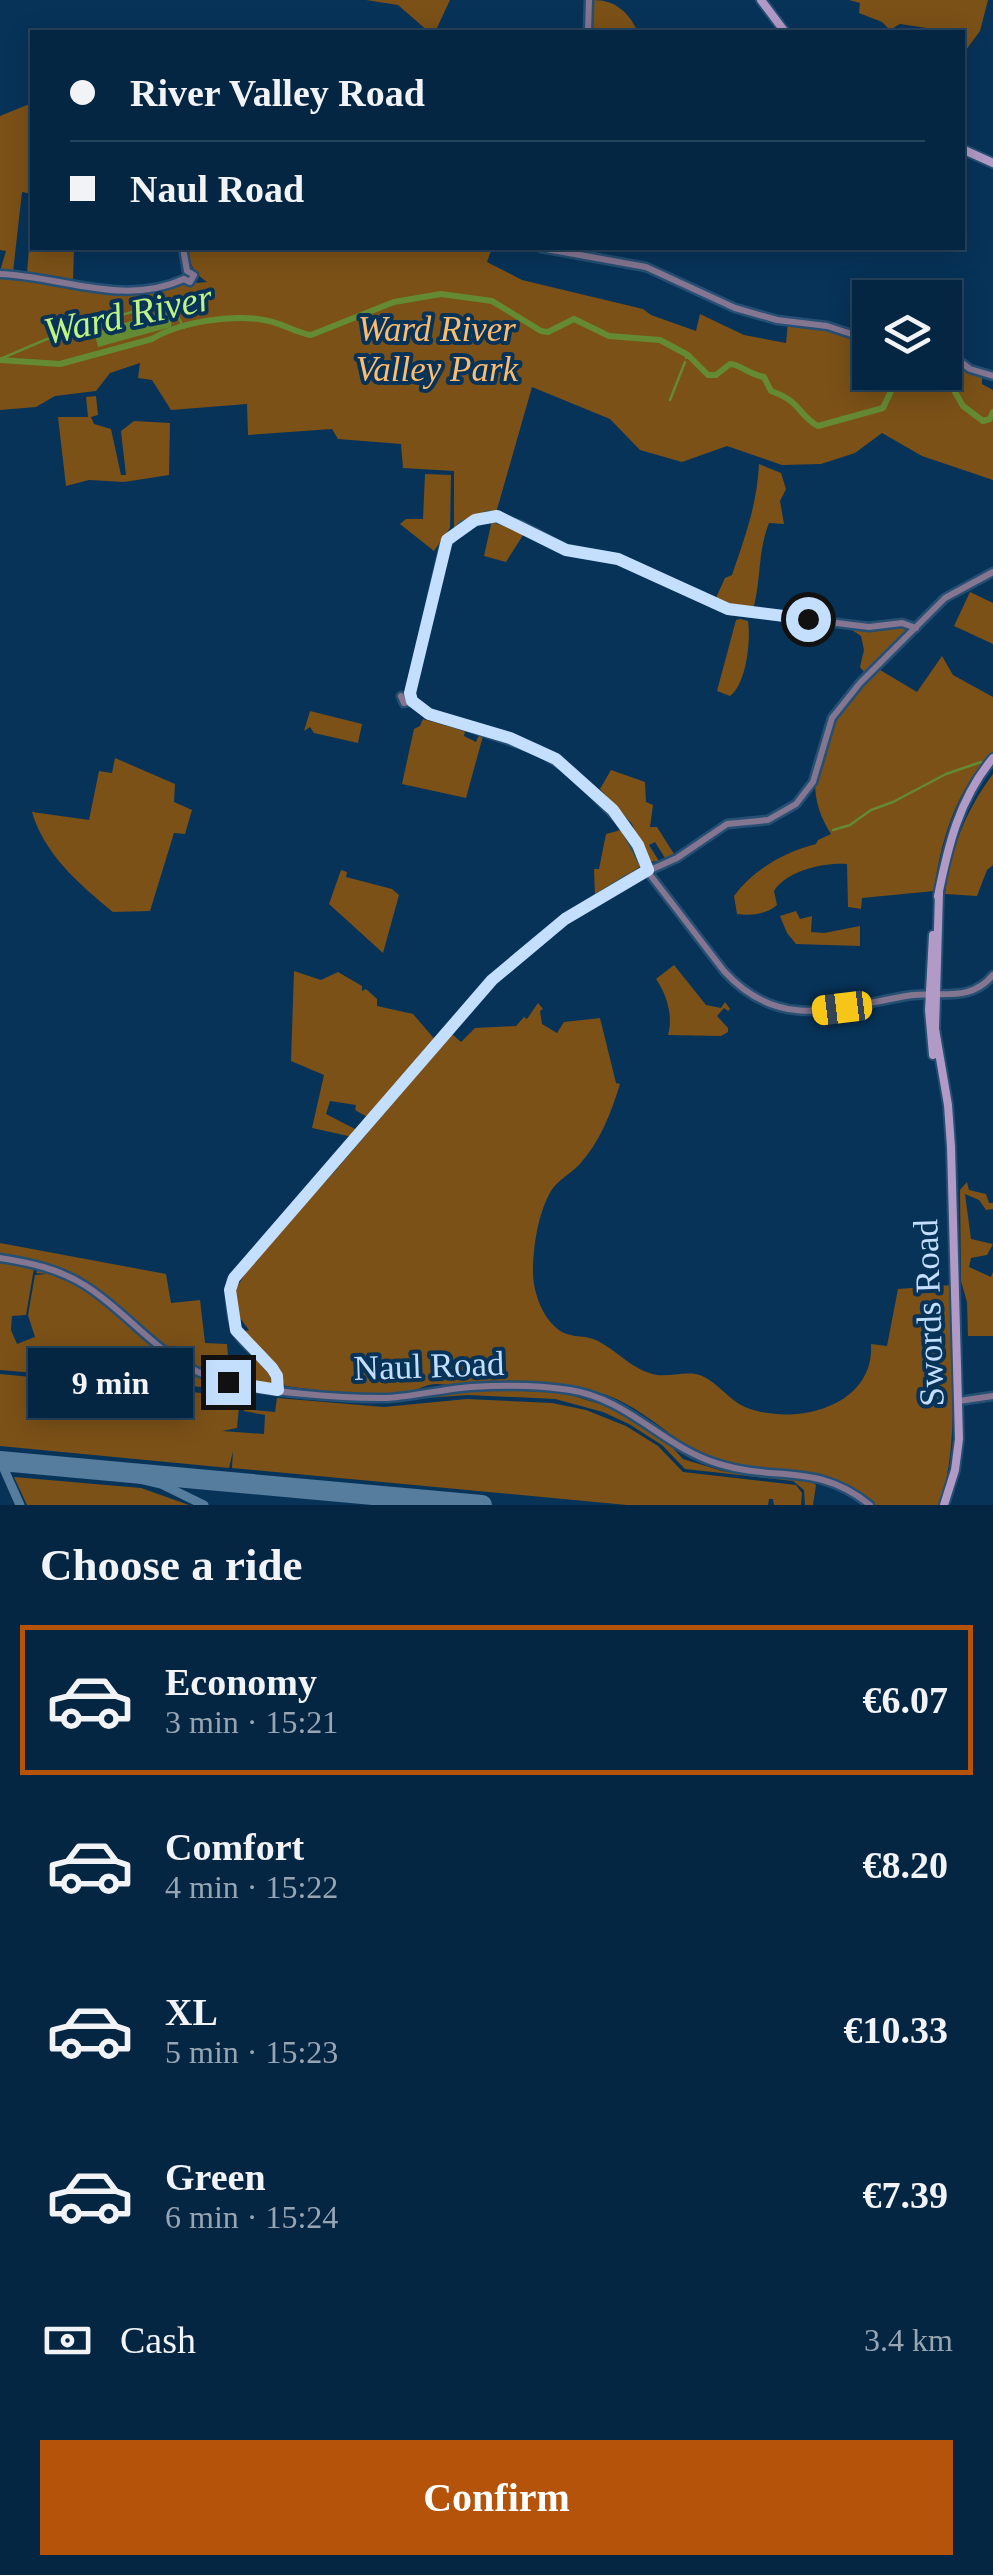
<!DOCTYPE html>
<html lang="en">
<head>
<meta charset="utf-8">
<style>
  :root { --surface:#052643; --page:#0e2e4a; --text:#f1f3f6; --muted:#97a5b2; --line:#26435c; --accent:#b45309 }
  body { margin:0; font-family:"Times New Roman",serif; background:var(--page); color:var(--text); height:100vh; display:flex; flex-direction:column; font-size:38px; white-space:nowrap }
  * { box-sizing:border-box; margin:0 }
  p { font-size:32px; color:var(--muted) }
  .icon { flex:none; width:55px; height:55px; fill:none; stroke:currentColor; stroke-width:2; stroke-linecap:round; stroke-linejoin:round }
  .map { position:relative; height:1505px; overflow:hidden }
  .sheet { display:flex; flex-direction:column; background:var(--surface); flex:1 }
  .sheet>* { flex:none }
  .hud { position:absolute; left:30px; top:30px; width:935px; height:220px; border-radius:0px; box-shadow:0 5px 25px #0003,0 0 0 2px var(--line); display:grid; align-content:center; height:220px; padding:0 40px; background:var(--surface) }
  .tools { position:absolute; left:852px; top:280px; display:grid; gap:20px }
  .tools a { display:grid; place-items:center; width:110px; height:110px; border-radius:0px; background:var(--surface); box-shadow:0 5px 25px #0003,0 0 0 2px var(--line); font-size:50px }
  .end { position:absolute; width:45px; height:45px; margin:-22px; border:12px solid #c3dffd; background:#111; box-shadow:0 0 0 5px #111 }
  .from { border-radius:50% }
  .bubble { position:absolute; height:70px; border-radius:0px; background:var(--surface); box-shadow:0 5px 25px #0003,0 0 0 2px var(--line); font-size:32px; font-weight:700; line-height:70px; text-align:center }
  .car { position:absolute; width:30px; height:60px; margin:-30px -15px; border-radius:12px; box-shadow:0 0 8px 2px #0007; background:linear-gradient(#f5c518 24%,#345 0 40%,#f5c518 0 76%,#345 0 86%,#f5c518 0) }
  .hud b { display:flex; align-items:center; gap:35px; height:95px; font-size:38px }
  .hud b+b { border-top:2px solid var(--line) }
  .hud i { width:25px; height:25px; background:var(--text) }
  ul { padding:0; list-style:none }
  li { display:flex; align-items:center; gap:30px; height:150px; margin:0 20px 15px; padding:0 20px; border:5px solid transparent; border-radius:0px }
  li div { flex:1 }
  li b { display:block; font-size:38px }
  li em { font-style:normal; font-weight:700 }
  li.selected { border-color:var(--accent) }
  li>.icon { width:90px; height:90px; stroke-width:1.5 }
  h2 { padding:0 40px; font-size:45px; line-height:120px }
  .pay { display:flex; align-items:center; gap:25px; height:110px; padding:0 40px; font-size:38px }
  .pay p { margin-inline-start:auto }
  .primary-button { display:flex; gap:20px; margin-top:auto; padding:20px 40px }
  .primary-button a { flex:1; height:115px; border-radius:0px; background:var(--accent); color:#fff; font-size:40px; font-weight:700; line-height:115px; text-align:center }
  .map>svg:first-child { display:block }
</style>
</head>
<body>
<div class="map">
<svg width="993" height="1505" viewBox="0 0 993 1505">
  <rect width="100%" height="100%" fill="#073359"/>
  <g fill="#7b5117">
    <polygon points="366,0 450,0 435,32 429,32 398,5"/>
    <path d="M593 0C616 0 629 13 638 32H590Z"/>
    <polygon points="849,0 988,0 980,31 963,54 962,32 933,32 933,29 900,24 890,30 882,22 859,13 860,3"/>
    <polygon points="32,103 32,194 22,192 13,272 0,271 6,251 0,250 0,116"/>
    <polygon points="32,209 32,248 74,248 73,283 27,274"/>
    <path d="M187 248H492L487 262 522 280 643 309 651 315 696 331 700 314 744 335 786 343 788 323 826 328 870 343V372H945V353L982 375V384L993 390V480L922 456 882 433 855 453 821 464 782 465 727 446 682 462 640 450 610 419 532 387 496 513 475 518 454 530V471L403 468 401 444 338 439 332 429 248 435 247 404 171 410 152 380 138 378 140 363 110 373 96 391 55 396 36 407 0 410V274L103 291 207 282C196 275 188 263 187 248Z"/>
    <polygon points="96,396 98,415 91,417 94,424 111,429 121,475 126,475 121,431 134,421 170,423 169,475 124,482 89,480 66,486 58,417 88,417 86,397"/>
    <path d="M759 464 781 473 786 489 780 501 784 524 769 523C758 550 761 578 754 606L736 608 715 600 725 578 732 575C745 537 757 505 759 464Z"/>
    <polygon points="425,474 451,475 450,528 434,551 400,524 406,519 423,519"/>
    <polygon points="492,520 525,532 506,562 484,556"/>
    <polygon points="970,592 993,603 993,644 954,626"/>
    <path d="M740 619 748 621C751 642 746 684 730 696L717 691 736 620Z"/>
    <polygon points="843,624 874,630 902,624 908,630 865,673 860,667 864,650 861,636"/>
    <path d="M942 656 953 675 993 697V752C956 790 941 839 934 891L862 898 861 909 848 907 847 864C826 862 787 870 774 891L777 905C767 914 751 916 737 914L734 896C754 869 785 852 816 844L818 840 831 834C790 771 837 717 875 667L917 692Z"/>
    <polygon points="310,711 362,724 358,743 314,733 310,727 304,731"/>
    <polygon points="423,719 465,731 464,736 476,742 479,735 483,736 466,798 402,784 414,729 420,726"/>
    <path d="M115 758 175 784 174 802 192 810 185 834 174 833 150 911 113 912C80 885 44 854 32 812L89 820 99 771 112 773Z"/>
    <polygon points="611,770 645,782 646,802 653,805 650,827 657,827 674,854 665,858 655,842 649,845 659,861 648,862 632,824 600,789"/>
    <path d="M993 774V865L987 870 977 896 945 894C952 846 965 812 993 774Z"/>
    <polygon points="621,830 641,866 595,896 594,869 599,869 606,834"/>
    <polygon points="341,870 347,872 346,877 392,889 399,895 383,953 329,904"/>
    <polygon points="796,911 800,919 812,916 811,932 824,933 860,926 860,946 796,944 787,933 780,916"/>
    <path d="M674 965 706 1005 721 1008 725 1002 730 1009 728 1011 724 1008 717 1016 728 1028V1032L721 1036 668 1035C673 1018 668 996 656 979Z"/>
    <polygon points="294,971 321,980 338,972 362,986 362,991 366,989 377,999 377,1006 413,1014 437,1042 369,1118 355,1110 356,1105 330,1101 326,1114 357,1130 353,1137 312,1128 324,1075 291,1061"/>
    <path d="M538 1003 543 1009 540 1011 542 1024 557 1033 564 1022 600 1018 616 1083 620 1084C611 1113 600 1142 579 1165 570 1174 558 1180 551 1191 538 1213 533 1247 533 1272 533 1292 543 1321 562 1332 572 1338 588 1335 598 1341 619 1352 632 1370 657 1375 671 1377 688 1370 702 1376 718 1383 729 1400 745 1407 794 1427 875 1407 871 1344L887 1346 898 1289 952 1285C948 1360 962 1432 940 1505H875C818 1456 778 1482 717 1460 682 1448 658 1421 626 1404 583 1379 523 1385 475 1382L477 1385C463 1386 451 1385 438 1384 424 1383 415 1393 401 1394 363 1397 323 1391 285 1386L276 1367 239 1333 249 1330 237 1314 235 1290 253 1261 336 1170 452 1034 461 1042 475 1028 516 1026 524 1017 527 1019Z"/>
    <polygon points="967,1182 969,1190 986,1194 989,1203 993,1203 993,1209 986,1210 979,1200 965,1194 971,1239 993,1244 987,1255 971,1258 969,1267 991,1277 993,1272 993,1336 968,1336 967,1302 961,1281 960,1190"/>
    <polygon points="0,1243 166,1274 171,1303 200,1300 205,1343 227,1344 229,1369 249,1367 259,1357 273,1375 275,1384 222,1379 189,1366 89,1284 47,1265 0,1255"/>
    <polygon points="0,1259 34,1268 26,1315 12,1316 11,1330 17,1344 35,1337 28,1315 35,1275 47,1274 36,1273 39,1267 79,1283 174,1362 236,1387 237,1390 0,1370"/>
    <polygon points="0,1374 53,1379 53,1385 46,1388 45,1391 53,1397 52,1418 60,1379 98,1383 100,1404 105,1400 118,1404 118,1398 102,1395 106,1384 128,1389 150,1388 151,1398 145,1400 144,1407 157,1409 162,1402 154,1399 157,1388 184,1391 186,1398 181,1402 191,1403 189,1398 191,1392 234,1396 236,1403 216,1402 239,1407 237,1428 222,1431 264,1434 265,1415 244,1411 244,1404 245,1409 275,1412 277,1398 384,1407 467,1399 552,1403 586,1410 626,1426 658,1446 683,1472 796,1485 802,1493 801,1505 774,1505 773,1499 769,1499 768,1505 627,1505 232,1468 233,1451 229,1468 0,1446"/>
    <polygon points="240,1388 378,1399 479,1389 564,1393 616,1409 669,1444 683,1459 722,1471 812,1482 816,1485 813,1505 805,1505 804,1490 793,1481 685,1469 662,1445 629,1424 603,1412 555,1399 468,1395 369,1402 241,1392"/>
    <polygon points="14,1477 141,1488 189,1505 27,1505"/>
  </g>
  <polygon fill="#648a34" points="165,310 172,321 171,327 98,347 95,335 97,332"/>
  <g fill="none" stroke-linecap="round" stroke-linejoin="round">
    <g stroke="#648a34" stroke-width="2.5">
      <polyline points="686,358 688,355"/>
      <polyline points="0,359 47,339 81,331 86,325 164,303 172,305 184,328"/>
      <polyline points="670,400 685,362"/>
      <polyline points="949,592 983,574"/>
      <polyline points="918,620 934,604"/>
      <polyline points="833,830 850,825 871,810 893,802 946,774 981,762"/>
    </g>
    <g stroke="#648a34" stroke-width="6">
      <path d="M0 360 60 364 152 339C180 322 231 314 264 320 280 322 294 332 311 335L394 302 441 294 492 301 541 331 548 332 574 319 609 336 660 340 688 355 708 375H716L730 364C740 364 748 374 764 377L771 391C802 402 797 414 818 426L883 408 900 372"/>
      <polyline points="910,372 924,376 944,373 963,406 983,421 990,419 993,412"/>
    </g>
    <g stroke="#567c9e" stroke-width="9">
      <polyline points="0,1460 20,1505"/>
      <polyline points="102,1470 161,1484 204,1505"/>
      <polyline points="386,1496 395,1505"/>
      <polyline points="406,1505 415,1499"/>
    </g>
    <polyline stroke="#567c9e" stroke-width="20" points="0,1461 482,1505"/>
    <g stroke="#254f73" stroke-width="11">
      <g id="tertiary">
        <polyline points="588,32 589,0"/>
        <polyline points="183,248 187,271 194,275 190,282 184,279"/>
        <polyline points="541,248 646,267 735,308 777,320 827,326 870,340"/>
        <path d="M0 274C61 276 123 307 184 279"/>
        <polyline points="945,350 970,369 993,376"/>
        <polyline points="410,693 444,546 463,526 489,516 520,525 566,549 619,559 731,610 869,627 902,623 916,628"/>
        <path d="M401 696 404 703 412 701 429 714 538 750 572 772 625 826 651 876 724 971C779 1032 838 1008 906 996 939 990 969 1004 993 975"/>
        <path d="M0 1258C31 1263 60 1269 86 1286 134 1317 164 1365 222 1381 264 1392 344 1399 388 1398 416 1396 444 1389 471 1387 503 1385 539 1385 570 1390 629 1399 664 1448 719 1464 777 1482 817 1462 870 1505"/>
        <path d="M278 1390C279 1363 254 1356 240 1337 231 1325 228 1295 232 1280L492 980 565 919 628 880 677 858 727 824 768 820 796 804 813 782 832 718 860 683 945 598 993 572"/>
        <polyline points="959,1401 993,1396"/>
      </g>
    </g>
    <g stroke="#254f73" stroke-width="12">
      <g id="secondary">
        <polyline points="761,0 785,32"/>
        <polyline points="962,149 993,163"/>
        <polyline points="939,893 935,1029 948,1105 951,1147 959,1439 955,1470 944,1505"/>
        <path d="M938 896C948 846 959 799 993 758"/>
        <polyline points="933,935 929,1010 933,1055"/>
      </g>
    </g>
    <use href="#tertiary" stroke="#847591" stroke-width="6"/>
    <use href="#secondary" stroke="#b29ac6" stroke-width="8"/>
  </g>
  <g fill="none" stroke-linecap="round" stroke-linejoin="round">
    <polyline stroke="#c3dffd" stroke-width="12" points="228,1382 278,1390 277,1376 272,1368 236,1330 230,1290 234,1278 492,980 565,919 648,870 638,845 613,810 556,759 510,738 429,714 412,701 410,693 447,540 475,520 497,516 566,550 618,559 728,609 808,619"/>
  </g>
  <g text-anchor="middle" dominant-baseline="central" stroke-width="8" stroke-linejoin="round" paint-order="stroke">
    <g font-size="35" font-style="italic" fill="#fdbb6d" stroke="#073359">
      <text x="437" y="329">Ward River<tspan x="437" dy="40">Valley Park</tspan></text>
    </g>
    <g font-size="35" fill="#c3dffd" stroke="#073359">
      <text transform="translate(929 1313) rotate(-92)">Swords Road</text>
      <text transform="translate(429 1366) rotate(-2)">Naul Road</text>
    </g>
    <g font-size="38" font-style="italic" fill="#bff382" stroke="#073359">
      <text transform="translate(128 314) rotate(-12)">Ward River</text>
    </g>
  </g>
</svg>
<div class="tools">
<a><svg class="icon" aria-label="layers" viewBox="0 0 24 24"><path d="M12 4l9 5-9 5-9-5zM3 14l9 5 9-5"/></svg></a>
</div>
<i class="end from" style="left:808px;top:619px"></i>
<i class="end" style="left:228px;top:1382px"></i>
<div class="bubble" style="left:28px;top:1348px;width:165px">9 min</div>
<i class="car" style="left:842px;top:1008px;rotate:263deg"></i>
<div class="hud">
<b><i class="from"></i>River Valley Road</b>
<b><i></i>Naul Road</b>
</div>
</div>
<section class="sheet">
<h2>Choose a ride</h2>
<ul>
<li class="selected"><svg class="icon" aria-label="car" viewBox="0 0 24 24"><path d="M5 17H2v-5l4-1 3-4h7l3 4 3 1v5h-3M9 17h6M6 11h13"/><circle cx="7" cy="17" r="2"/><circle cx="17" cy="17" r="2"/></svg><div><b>Economy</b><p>3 min · 15:21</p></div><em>€6.07</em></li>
<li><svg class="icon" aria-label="car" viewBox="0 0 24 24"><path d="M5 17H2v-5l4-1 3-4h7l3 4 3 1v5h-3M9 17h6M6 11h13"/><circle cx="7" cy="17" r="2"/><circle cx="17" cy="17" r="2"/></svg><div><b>Comfort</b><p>4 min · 15:22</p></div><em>€8.20</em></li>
<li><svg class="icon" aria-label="car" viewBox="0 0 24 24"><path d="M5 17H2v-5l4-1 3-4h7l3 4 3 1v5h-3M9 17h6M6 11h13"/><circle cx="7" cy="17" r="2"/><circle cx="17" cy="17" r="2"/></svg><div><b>XL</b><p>5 min · 15:23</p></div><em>€10.33</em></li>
<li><svg class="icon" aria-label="car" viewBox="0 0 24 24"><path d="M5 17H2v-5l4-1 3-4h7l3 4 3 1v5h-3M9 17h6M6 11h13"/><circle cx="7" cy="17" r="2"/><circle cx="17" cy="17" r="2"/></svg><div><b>Green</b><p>6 min · 15:24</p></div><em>€7.39</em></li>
</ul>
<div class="pay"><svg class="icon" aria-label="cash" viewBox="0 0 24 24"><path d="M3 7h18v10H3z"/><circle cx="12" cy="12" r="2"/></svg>Cash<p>3.4 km</p></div>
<div class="primary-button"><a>Confirm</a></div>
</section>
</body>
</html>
